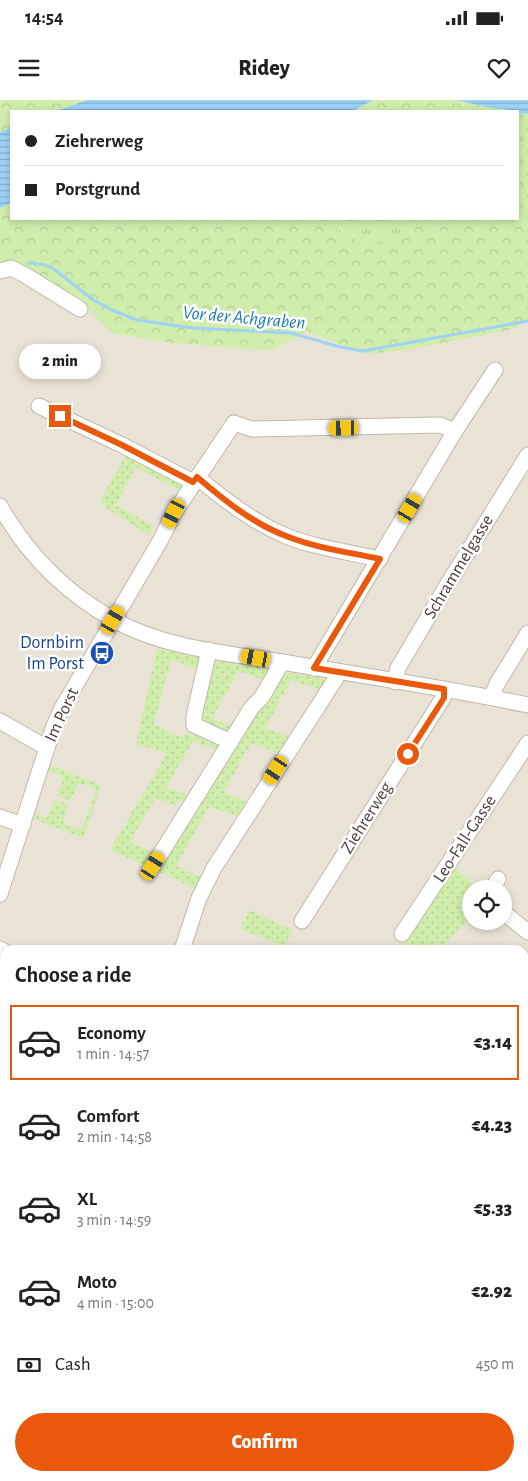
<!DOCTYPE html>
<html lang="en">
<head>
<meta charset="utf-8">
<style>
  :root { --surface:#fff; --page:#f2f2f2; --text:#222; --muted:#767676; --line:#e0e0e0; --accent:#ea580c }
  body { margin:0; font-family:"Alegreya Sans",sans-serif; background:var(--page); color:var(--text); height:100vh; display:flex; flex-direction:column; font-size:19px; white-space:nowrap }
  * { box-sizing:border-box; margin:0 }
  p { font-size:16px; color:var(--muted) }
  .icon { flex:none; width:28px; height:28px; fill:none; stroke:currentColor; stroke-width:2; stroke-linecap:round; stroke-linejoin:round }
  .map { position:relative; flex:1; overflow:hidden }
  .side { position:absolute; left:0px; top:845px; width:529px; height:536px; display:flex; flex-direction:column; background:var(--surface); border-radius:15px 15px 0 0; box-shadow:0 2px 8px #0003 }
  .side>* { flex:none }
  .top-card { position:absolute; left:10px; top:10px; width:509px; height:110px; border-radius:0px; box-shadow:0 2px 8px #0003; display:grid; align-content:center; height:110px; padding:0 15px; background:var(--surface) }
  .controls { position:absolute; left:462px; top:780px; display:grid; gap:10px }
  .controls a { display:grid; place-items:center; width:50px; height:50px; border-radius:50%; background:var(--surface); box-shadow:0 2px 8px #0003; font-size:25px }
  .end { position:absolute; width:22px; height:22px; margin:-11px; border:6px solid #ea580c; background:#fff; box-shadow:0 0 0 2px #fff }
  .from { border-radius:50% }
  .bubble { position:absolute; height:35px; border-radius:18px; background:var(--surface); box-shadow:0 2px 8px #0003; font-size:16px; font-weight:800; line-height:35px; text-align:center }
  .car { position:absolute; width:15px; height:30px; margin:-15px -8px; border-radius:6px; box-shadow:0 0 4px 1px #0007; background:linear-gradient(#f5c518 24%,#345 0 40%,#f5c518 0 76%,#345 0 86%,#f5c518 0) }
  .top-card b { display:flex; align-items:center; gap:18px; height:48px; font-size:19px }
  .top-card b+b { border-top:1px solid var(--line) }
  .top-card i { width:12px; height:12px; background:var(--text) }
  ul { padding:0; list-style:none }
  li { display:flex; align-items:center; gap:15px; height:75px; margin:0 10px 8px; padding:0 5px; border:2px solid transparent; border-radius:0px }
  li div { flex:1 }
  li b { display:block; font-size:19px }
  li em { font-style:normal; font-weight:800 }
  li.active { border-color:var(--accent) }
  li>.icon { width:45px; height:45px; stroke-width:1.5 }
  h2 { padding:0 15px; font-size:22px; line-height:60px }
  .pay { display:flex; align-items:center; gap:12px; height:55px; padding:0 15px; font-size:19px }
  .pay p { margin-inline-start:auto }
  .cta { display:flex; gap:10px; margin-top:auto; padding:10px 15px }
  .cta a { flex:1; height:58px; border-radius:30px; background:var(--accent); color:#fff; font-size:20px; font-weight:800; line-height:58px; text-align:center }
  .status { display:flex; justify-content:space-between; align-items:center; height:35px; padding:0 25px; background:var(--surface); direction:ltr }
  .status svg { height:14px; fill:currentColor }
  header { display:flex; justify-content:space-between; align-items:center; height:65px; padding:0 15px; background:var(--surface); font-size:22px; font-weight:800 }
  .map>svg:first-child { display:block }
</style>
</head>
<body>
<div class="status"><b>14:54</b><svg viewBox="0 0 49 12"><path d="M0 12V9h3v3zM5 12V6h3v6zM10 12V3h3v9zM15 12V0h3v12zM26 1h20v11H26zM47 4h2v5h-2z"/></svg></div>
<header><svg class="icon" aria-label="menu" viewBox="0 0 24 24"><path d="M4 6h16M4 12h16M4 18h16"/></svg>Ridey<svg class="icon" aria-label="heart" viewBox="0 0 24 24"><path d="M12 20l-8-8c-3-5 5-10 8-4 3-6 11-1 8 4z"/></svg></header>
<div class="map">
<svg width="528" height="1381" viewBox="0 0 528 1381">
  <defs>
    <pattern id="grass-dots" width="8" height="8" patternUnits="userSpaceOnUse" patternTransform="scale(1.25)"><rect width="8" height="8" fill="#d0edac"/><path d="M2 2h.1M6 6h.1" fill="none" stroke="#b4cc95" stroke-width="1.8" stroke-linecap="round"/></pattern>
    <pattern id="forest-crowns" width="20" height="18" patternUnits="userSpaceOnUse" patternTransform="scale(1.25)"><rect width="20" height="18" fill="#d0edac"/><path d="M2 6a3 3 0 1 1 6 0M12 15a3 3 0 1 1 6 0" fill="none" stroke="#b4cc95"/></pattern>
    <pattern id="park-tufts" width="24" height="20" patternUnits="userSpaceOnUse" patternTransform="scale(1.25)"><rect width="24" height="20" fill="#d0edac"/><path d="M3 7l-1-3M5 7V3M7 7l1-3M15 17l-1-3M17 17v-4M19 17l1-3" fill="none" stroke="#b4cc95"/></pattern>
    <pattern id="water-rules" width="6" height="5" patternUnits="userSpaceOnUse" patternTransform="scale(1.25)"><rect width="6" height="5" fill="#9ed3f7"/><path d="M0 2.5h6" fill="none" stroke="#83adc9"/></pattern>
  </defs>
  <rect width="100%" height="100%" fill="#f5f1e7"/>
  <path fill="#e9e3d5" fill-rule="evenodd" d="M0 166 83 202 96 218 114 234 173 243 271 251 307 232 365 254 514 229 528 220V1381H0ZM471 789H504V821H471ZM5 850H524V1376H5Z"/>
  <g fill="url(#grass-dots)">
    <polygon points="127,353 182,382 184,387 183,391 171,386 136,367 116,405 153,426 149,435 104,407 106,404 100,401"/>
    <polygon points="157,549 203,557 200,571 171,559 154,624 180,637 186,633 225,647 222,652 193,641 166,688 193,696 189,703 179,700 176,706 155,698 130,742 156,754 149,767 110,750 167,653 136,644"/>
    <polygon points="214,559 271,569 266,581 238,571 212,619 236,628 230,632 202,622 199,618"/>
    <polygon points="283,572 328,579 321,590 291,580 265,628 292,637 281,654 251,643 224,692 249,703 240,717 209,707 176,766 201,777 196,789 156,770"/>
    <polygon points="50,667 55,667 96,683 101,688 83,738 34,719 35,714 47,718 55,700 68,704 63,724 78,729 82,729 96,691 93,688 79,683 70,701 58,696 63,677 48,670"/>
    <polygon points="455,767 477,789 471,789 471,816 442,847 445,850 401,850"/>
    <polygon points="249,810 293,830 283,846 240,829"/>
  </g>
  <g fill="url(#forest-crowns)">
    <polygon points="0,0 87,0 56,11 11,11 11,28 0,32"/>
    <polygon points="373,0 456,0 508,11 354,11"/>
    <polygon points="518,13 528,14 528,220 514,229 406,250 365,254 307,232 271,251 173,243 114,234 96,218 83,202 0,166 0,108 11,103 11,119 318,119 343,133 362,142 410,123 410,119 518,119"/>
  </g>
  <path fill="url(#park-tufts)" d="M318 119H410V123C405 130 399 140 391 142 369 149 334 132 318 119Z"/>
  <polygon fill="#e6e3df" points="172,387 178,390 159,426 152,422"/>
  <g fill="url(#water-rules)">
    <polygon points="87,0 373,0 354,11 56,11"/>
    <polygon points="456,0 528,0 528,14 518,13 518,11 491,8"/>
    <polygon points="11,28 11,103 0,108 0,32"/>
  </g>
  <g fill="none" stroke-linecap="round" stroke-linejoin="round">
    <g stroke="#9ed3f7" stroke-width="3">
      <polyline points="30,163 45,165 54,169 92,199 112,210 137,220 193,228 291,233 340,247 363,251 528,221"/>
      <polyline points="0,1243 5,1247"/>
      <polyline points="124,1376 128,1381"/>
    </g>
    <g stroke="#c1b9a9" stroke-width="17">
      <g id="minor">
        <polyline points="0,171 11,168 25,175 80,209"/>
        <polyline points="39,306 122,345 193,382"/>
        <path d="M197 377C224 400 253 422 286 436 316 448 349 452 380 459"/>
        <path d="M0 406C27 454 66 493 114 520 164 548 226 553 282 562 364 576 446 588 528 605"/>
        <polyline points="209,550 194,616 194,625 231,642"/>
        <polyline points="314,568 455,331"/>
        <polyline points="395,582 398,568 449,482 528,355"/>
        <polyline points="491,597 497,584 528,533"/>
        <polyline points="0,621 47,648"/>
        <polyline points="0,717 23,725"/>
        <polyline points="153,766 252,607 262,597 282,562"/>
        <polyline points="492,789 498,779"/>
        <polyline points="0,794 54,626 62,608 160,441 174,413 234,323 252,329 440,325 455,331 495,270"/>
        <polyline points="504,813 528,832"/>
        <polyline points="302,821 443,598 445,589"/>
        <polyline points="402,834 528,643"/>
        <polyline points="0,849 5,852"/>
        <polyline points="182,850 199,798 214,768 340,572"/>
        <polyline points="0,1084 5,1078"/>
        <polyline points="0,1094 5,1097"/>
        <polyline points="524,1118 528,1121"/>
        <polyline points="524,1171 528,1164"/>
        <polyline points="4,1350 5,1353"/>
        <polyline points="0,1380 5,1372"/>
        <polyline points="386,1381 388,1376"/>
      </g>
    </g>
    <use href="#minor" stroke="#fff" stroke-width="15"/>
  </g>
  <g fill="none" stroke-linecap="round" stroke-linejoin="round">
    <path stroke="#ea580c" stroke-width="6" d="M60 316 122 345 193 382 197 377C224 400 252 423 286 436 316 448 348 452 380 459L314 568 444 589V598L408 654"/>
  </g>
  <defs>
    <g id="bus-disc" transform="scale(1.25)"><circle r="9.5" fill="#1a4fb4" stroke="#fff"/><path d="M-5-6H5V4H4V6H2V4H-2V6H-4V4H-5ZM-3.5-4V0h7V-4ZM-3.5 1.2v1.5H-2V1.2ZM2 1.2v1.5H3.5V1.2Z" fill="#fff"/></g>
  </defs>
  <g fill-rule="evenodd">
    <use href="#bus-disc" x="102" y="553"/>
  </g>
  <g text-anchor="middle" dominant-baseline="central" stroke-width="5" stroke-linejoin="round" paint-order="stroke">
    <g font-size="18" fill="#494135" stroke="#fff">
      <text transform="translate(459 467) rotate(-59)">Schrammelgasse</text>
      <text transform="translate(62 615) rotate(-65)">Im Porst</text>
      <text transform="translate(367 718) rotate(-58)">Ziehrerweg</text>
      <text transform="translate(465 739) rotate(-57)">Leo-Fall-Gasse</text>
    </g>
    <g font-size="18" fill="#164399" stroke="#fff" text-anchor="end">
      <text x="84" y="543">Dornbirn<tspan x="84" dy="21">Im Porst</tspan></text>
    </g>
    <g font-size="19" font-style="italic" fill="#2379b6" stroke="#fff">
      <text transform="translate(244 218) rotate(5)">Vor der Achgraben</text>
    </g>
  </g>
</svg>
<div class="controls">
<a><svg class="icon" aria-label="locate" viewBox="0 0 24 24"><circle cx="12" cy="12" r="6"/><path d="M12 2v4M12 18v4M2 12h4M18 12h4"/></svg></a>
</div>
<i class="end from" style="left:408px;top:654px"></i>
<i class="end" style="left:60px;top:316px"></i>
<div class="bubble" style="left:19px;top:244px;width:82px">2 min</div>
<i class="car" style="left:344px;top:328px;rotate:269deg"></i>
<i class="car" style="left:410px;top:408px;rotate:31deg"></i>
<i class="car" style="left:174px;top:413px;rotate:206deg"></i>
<i class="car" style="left:113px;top:520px;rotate:30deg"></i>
<i class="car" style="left:256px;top:558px;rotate:280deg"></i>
<i class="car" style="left:276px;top:670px;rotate:213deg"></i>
<i class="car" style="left:153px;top:766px;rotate:32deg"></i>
<div class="top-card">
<b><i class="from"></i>Ziehrerweg</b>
<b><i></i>Porstgrund</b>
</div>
<section class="side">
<h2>Choose a ride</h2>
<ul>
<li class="active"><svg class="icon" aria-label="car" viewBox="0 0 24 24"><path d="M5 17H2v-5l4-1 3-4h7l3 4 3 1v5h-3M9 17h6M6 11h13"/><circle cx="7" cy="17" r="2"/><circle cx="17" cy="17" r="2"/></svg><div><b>Economy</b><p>1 min · 14:57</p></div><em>€3.14</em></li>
<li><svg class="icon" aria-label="car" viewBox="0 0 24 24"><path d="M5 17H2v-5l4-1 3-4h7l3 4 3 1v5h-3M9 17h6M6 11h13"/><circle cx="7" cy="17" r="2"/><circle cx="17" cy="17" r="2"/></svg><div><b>Comfort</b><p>2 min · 14:58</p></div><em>€4.23</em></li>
<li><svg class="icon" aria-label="car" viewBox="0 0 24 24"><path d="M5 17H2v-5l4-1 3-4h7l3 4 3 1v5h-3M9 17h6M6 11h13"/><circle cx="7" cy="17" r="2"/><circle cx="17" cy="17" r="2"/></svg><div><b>XL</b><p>3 min · 14:59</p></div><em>€5.33</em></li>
<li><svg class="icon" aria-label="car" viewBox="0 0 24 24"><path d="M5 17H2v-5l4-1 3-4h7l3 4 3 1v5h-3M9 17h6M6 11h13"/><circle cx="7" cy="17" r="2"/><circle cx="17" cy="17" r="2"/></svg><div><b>Moto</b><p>4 min · 15:00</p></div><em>€2.92</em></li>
</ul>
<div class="pay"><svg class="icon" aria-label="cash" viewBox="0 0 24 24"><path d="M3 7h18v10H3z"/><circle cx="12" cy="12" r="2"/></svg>Cash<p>450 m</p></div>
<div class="cta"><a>Confirm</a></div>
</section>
</div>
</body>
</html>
